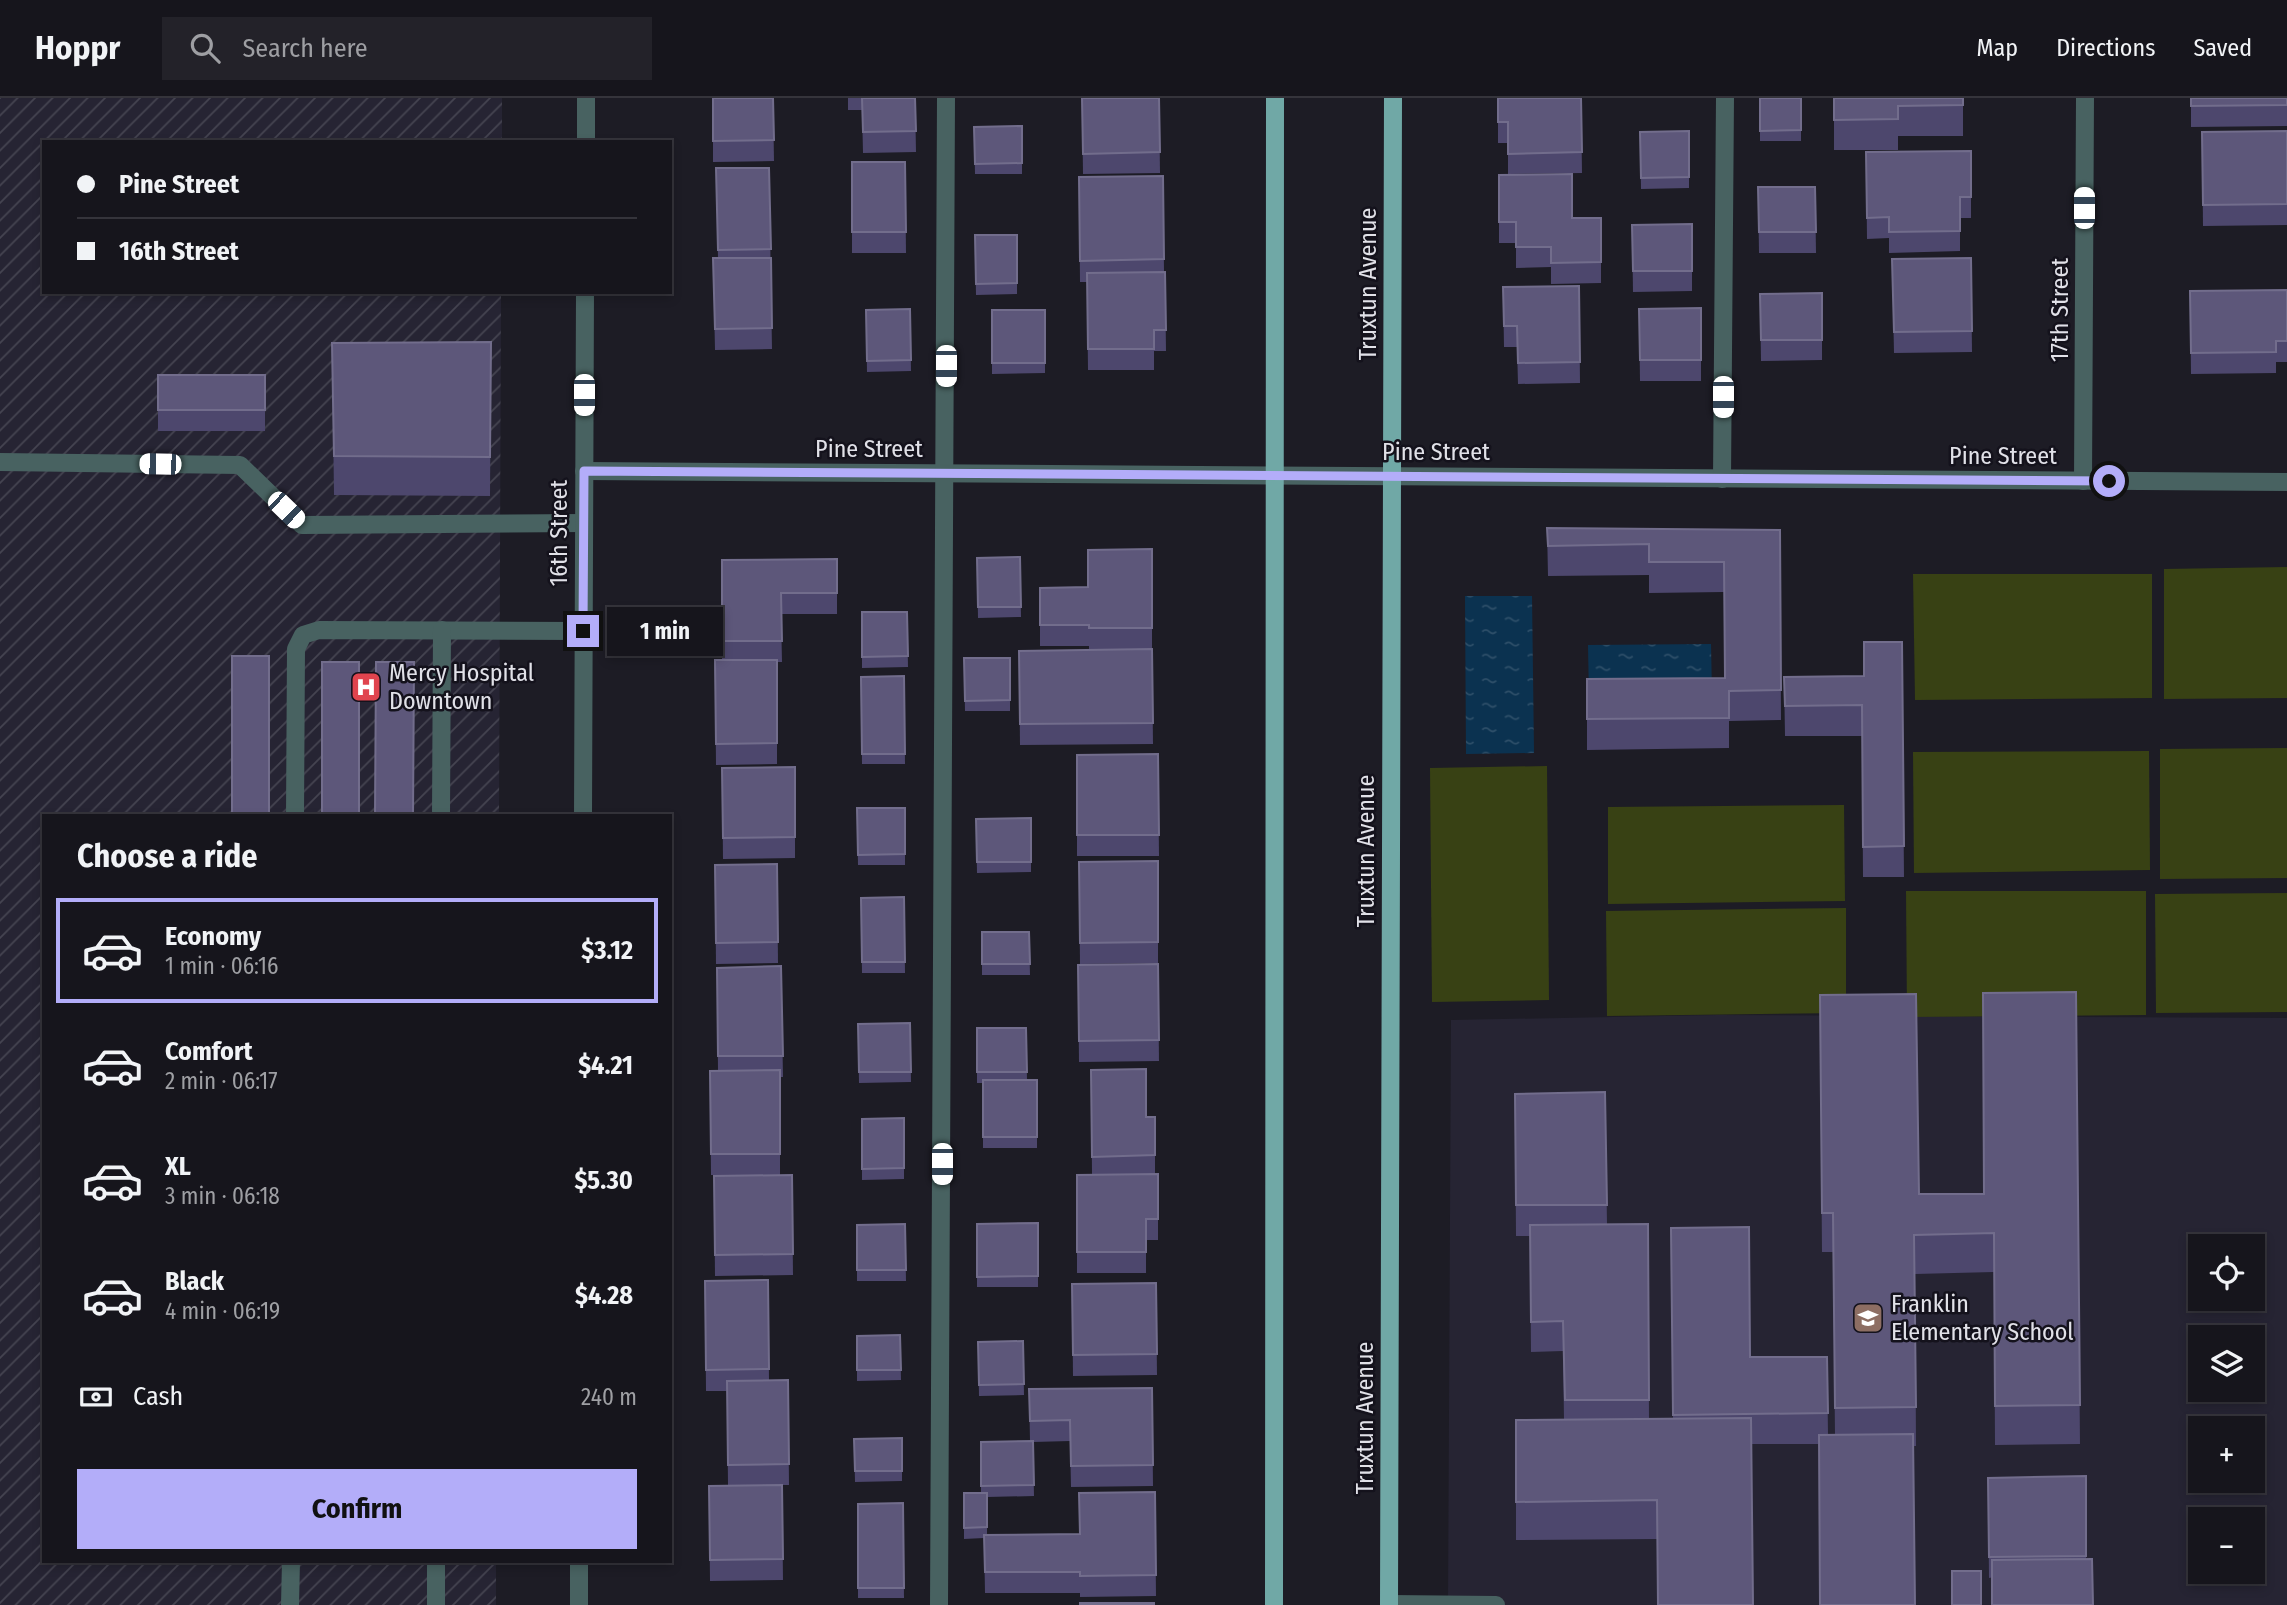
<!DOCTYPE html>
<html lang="en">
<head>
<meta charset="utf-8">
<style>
  :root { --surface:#16151c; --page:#232229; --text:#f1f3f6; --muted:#9e9fa3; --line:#35343b; --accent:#b3adf9 }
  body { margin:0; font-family:"Fira Sans Condensed",sans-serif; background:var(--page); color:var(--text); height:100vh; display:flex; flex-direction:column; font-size:26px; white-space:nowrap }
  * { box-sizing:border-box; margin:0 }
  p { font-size:23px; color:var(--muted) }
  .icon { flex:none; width:38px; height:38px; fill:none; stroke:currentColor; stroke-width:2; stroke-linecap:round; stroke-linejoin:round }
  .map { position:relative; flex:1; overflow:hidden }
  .drawer { position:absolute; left:42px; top:716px; width:630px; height:749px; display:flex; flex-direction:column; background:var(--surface); border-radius:0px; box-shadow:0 4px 10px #0003,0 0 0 2px var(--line) }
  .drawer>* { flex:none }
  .banner { position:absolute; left:42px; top:42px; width:630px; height:154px; border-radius:0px; box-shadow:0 4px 10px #0003,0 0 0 2px var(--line); display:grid; align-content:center; height:154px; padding:0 35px; background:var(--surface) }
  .controls { position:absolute; left:2188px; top:1136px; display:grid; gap:14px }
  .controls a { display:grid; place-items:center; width:77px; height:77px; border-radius:0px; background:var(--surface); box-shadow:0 4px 10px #0003,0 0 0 2px var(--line); font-size:35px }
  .end { position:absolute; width:32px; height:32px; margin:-16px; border:9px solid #b3adf9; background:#111; box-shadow:0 0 0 4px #111 }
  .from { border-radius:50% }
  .bubble { position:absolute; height:49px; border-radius:0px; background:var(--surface); box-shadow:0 4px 10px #0003,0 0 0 2px var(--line); font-size:23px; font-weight:700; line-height:49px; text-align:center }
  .car { position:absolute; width:21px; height:42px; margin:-21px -10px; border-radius:9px; box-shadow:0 0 5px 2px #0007; background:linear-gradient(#fff 24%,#345 0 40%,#fff 0 76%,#345 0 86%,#fff 0) }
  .banner b { display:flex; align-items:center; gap:24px; height:66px; font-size:26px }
  .banner b+b { border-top:2px solid var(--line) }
  .banner i { width:18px; height:18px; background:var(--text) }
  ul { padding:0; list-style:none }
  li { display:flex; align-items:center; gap:21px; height:105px; margin:0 14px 10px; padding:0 21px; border:4px solid transparent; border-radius:0px }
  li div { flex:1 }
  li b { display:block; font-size:26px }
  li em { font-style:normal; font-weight:700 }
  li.current { border-color:var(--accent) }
  li>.icon { width:63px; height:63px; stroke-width:1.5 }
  h2 { padding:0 35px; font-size:32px; line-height:84px }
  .pay { display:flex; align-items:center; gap:18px; height:77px; padding:0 35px; font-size:26px }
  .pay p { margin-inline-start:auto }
  .action { display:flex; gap:14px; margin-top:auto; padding:14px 35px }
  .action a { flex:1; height:80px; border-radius:0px; background:var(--accent); color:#111; font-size:28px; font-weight:700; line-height:80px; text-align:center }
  header { display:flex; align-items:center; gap:42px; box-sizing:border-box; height:98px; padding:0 35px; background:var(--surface); border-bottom:2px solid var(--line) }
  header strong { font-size:33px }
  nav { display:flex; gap:38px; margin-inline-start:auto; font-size:24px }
  .search { width:490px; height:63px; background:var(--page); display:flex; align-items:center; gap:18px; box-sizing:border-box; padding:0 24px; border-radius:0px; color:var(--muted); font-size:26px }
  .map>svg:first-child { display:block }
</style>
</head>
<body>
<header>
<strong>Hoppr</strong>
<div class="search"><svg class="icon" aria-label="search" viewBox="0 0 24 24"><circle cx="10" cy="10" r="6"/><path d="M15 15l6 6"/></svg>Search here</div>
<nav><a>Map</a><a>Directions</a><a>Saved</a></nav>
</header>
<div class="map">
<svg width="2287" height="1507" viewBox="0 0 2287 1507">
  <defs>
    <pattern id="industrial-furrows" width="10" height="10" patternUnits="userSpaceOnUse" patternTransform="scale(1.75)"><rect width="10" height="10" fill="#262433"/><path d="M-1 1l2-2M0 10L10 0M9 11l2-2" fill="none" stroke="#454451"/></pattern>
    <pattern id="water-ripples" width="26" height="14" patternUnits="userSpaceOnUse" patternTransform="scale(1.75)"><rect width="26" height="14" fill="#0b3250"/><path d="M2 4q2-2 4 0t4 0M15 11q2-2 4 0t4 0" fill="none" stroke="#2e4f69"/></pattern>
  </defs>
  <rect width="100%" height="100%" fill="#1d1c25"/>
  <path fill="#262433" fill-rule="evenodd" d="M1718 917 2287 920V1507H1448L1451 922ZM2200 1148H2252V1200H2200ZM2200 1239H2252V1292H2200ZM2200 1330H2252V1382H2200ZM2200 1421H2252V1474H2200Z"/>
  <polygon fill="url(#industrial-furrows)" points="0,0 502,0 502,44 44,44 44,194 501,194 499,717 44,718 44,1463 496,1463 496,1507 0,1507"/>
  <g fill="#384114">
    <polygon points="2287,469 2287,600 2164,601 2164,471"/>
    <polygon points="1913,476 2152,476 2152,600 1915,602"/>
    <polygon points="2287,650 2287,780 2160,781 2160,651"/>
    <polygon points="2149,653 2150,772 1914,775 1913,654"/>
    <polygon points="1547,668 1549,902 1432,904 1430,670"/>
    <polygon points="1844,707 1845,803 1608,806 1608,709"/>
    <polygon points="1906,793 2146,793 2146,917 1907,919"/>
    <polygon points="2287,795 2287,914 2156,915 2155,796"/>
    <polygon points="1846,810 1846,915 1607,918 1606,813"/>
  </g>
  <g fill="url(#water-ripples)">
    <polygon points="1465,498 1532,498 1534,655 1466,656"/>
    <polygon points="1711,546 1712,597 1589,598 1588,547"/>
  </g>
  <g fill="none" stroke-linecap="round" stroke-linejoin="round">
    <g stroke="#486261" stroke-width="18">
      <polyline points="586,44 586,0"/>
      <polyline points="0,364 240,367 302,427 584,425"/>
      <polyline points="584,373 2287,384"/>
      <polyline points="1722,381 1725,0"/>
      <polyline points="2083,383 2085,0"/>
      <polyline points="295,718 296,551 303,537 319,532 583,533"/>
      <polyline points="441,718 442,532"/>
      <polyline points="583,718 585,194"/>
      <polyline points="1389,1506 1496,1507"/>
      <polyline points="290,1507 291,1463"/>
      <polyline points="436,1507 436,1463"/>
      <polyline points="579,1507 579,1463"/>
      <polyline points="939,1507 946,0"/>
    </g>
    <g stroke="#70a8a6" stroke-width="18">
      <polyline points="1274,1507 1275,0"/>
      <polyline points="1389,1507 1393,0"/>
    </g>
  </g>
  <g fill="#4d476d">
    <polygon points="713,0 773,0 774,63 713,64"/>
    <polygon points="848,0 915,0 916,54 863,55 862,12 848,12"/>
    <polygon points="1082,0 1159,0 1160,75 1083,76"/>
    <polygon points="1498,0 1581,0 1582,75 1508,76 1508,45 1498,45"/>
    <rect x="1760" y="0" width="41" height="43"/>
    <polygon points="1834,0 1963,0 1963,38 1898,38 1898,52 1834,52"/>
    <polygon points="2191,0 2287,0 2287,28 2191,29"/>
    <polygon points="1022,28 1022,76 975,76 974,29"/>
    <polygon points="1689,33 1689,90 1641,91 1640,34"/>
    <polygon points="2287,33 2287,127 2203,128 2202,34"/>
    <polygon points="1971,53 1971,120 1960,120 1960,153 1889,155 1889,140 1867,141 1866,54"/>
    <polygon points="852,64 905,64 906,155 852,155"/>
    <polygon points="716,70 769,70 772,251 715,252 713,160 718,160"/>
    <polygon points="1499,77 1572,120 1601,120 1601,185 1551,186 1551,169 1516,170 1516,145 1499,145"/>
    <polygon points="1163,78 1164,174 1165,174 1166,253 1154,253 1154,272 1088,272 1087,184 1080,184 1079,79"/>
    <polygon points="1758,89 1815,89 1816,155 1759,155"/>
    <polygon points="1692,126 1692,193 1633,194 1632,127"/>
    <polygon points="975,137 1017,137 1017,196 976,197"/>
    <polygon points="1971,160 1972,254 1894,255 1892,161"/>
    <polygon points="1579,188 1580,285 1518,286 1517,249 1504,249 1503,189"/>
    <polygon points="2287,192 2287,264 2276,264 2276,275 2191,276 2190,193"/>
    <polygon points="1822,195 1822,262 1761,263 1760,196"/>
    <polygon points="1701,210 1701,283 1640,283 1639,211"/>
    <polygon points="910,211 911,273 867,274 866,212"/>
    <polygon points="992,212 1045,212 1045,275 992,276"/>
    <polygon points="491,244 490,398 334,397 332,245"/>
    <rect x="158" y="277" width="107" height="56"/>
    <polygon points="1547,430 1780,432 1781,622 1729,623 1729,650 1587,652 1587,581 1724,580 1724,494 1649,495 1649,477 1548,478"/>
    <polygon points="1152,451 1152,551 1089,551 1089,548 1040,548 1040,490 1088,489"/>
    <polygon points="1020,459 1021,519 978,520 977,460"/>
    <polygon points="837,461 837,516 781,516 782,564 777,564 777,666 716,667 715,562 722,562 722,462"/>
    <polygon points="862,514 907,514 908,569 862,570"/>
    <polygon points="1902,544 1904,779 1863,779 1862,638 1785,638 1784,579 1864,578"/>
    <polygon points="1152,551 1153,646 1020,647 1019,553"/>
    <polygon points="964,560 1010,560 1010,613 965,613"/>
    <polygon points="904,578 905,666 862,666 861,579"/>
    <polygon points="1158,656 1159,758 1077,758 1077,657"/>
    <polygon points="795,669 795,760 723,761 722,670"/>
    <polygon points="857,710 905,710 905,767 858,767"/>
    <polygon points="1031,720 1031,774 977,775 976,721"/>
    <polygon points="1158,763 1158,865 1080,866 1079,764"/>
    <polygon points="777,766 778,865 716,866 715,767"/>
    <polygon points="904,799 905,875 862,875 861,800"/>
    <polygon points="982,834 1029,834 1030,877 982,877"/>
    <polygon points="1158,866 1159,963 1079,964 1078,867"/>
    <polygon points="781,868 783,979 780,979 780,1077 711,1077 710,973 718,973 717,870"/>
    <polygon points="2076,894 2080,1346 1995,1347 1994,1174 1915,1176 1916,1348 1819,1346 1751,1346 1657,1441 1516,1442 1516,1322 1564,1322 1563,1253 1531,1254 1530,1138 1516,1138 1515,996 1605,994 1607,1126 1648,1126 1649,1321 1673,1321 1671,1130 1750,1259 1827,1259 1828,1337 1835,1337 1833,1154 1822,1154 1820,897 1919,1096 1984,1096"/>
    <polygon points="910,925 911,984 859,985 858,926"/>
    <polygon points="977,930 1026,930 1027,982 1037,982 1037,1050 983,1050 983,985 977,985"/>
    <polygon points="1091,972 1146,1019 1155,1019 1155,1076 1158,1121 1158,1142 1146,1142 1146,1175 1077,1175 1077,1077 1092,1076"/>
    <polygon points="904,1020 904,1081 862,1082 862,1021"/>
    <polygon points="792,1077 793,1177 715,1178 714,1078"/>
    <polygon points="1038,1125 1038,1189 977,1189 977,1126"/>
    <polygon points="905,1126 906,1183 857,1183 857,1127"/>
    <polygon points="768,1182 769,1282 788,1282 789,1387 782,1387 783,1482 710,1483 709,1388 728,1387 727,1293 706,1293 705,1183"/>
    <polygon points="1156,1185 1157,1277 1073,1278 1072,1186"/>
    <polygon points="900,1237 901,1282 857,1283 857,1238"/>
    <polygon points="1023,1243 1024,1297 979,1298 978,1244"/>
    <polygon points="1152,1290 1153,1388 1071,1389 1070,1343 1033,1344 1034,1398 987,1399 987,1437 1079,1436 1155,1394 1156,1498 1080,1499 1080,1495 985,1495 984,1440 964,1441 964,1395 981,1395 981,1344 1030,1343 1029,1291"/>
    <polygon points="902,1340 902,1383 855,1384 854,1341"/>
    <polygon points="2086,1378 2086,1461 1989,1480 1988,1380"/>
    <polygon points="903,1405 904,1500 858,1500 858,1406"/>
  </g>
  <g fill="#5d577a" stroke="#726d8c" stroke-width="2">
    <polygon points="713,0 773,0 774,42 713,43"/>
    <polygon points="862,0 915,0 916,33 863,34"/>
    <polygon points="1082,0 1159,0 1160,54 1083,56"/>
    <polygon points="1498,0 1581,0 1582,54 1508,56 1508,24 1498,24"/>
    <polygon points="1760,0 1801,0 1801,32 1760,33"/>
    <polygon points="1834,0 1963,0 1963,7 1898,8 1898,21 1834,22"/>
    <polygon points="2191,0 2287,0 2287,7 2191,8"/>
    <polygon points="1022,28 1022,65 975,66 974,29"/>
    <polygon points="1689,33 1689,79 1641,80 1640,34"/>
    <polygon points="2287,33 2287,106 2203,107 2202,34"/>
    <polygon points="1971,53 1971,99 1960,99 1960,133 1889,134 1889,119 1867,120 1866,54"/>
    <polygon points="852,64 905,64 906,134 852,134"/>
    <polygon points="716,70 769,70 771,151 718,152"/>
    <polygon points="1572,76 1572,120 1601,120 1601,164 1551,165 1551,149 1516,149 1516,124 1499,124 1499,77"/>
    <polygon points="1163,78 1164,161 1080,163 1079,79"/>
    <polygon points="1758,89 1815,89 1816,134 1759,134"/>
    <polygon points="1692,126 1692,173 1633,173 1632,127"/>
    <polygon points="975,137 1017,137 1017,185 976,186"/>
    <polygon points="713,160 771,160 772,230 715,231"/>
    <polygon points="1971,160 1972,233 1894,234 1892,161"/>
    <polygon points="1165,174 1166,232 1154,232 1154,251 1088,251 1087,175"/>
    <polygon points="1579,188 1580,264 1518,265 1517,228 1504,228 1503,189"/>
    <polygon points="2287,192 2287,243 2276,243 2276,254 2191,255 2190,193"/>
    <polygon points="1822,195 1822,242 1761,242 1760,196"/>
    <polygon points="1701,210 1701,262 1640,262 1639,211"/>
    <polygon points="910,211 911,262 867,263 866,212"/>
    <rect x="992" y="212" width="53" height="53"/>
    <polygon points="491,244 490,359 334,358 332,245"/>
    <rect x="158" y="277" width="107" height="35"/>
    <polygon points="1547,430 1780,432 1781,592 1729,593 1729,620 1587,621 1587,581 1725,580 1724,464 1649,464 1649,446 1548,448"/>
    <polygon points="1152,451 1152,530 1089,530 1089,527 1040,527 1040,490 1088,489 1088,452"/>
    <polygon points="1020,459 1021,509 978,509 977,460"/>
    <polygon points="837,461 837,495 781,495 782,543 722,543 722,462"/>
    <polygon points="862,514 907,514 908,558 862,559"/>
    <polygon points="1864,544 1902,544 1904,748 1863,749 1862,607 1785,608 1784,579 1864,578"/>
    <polygon points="1152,551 1153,625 1020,626 1019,553"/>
    <rect x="232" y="558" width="37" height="160"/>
    <polygon points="964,560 1010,560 1010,602 965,603"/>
    <polygon points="715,562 777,562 777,645 716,646"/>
    <rect x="322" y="564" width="37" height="154"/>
    <polygon points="376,564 414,564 413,718 375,718"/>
    <polygon points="904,578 905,656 862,656 861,579"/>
    <polygon points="1158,656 1159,737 1077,737 1077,657"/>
    <polygon points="795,669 795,739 723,740 722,670"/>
    <polygon points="857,710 905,710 905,756 858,757"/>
    <polygon points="1031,720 1031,764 977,764 976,721"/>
    <polygon points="1158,763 1158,844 1080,845 1079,764"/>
    <polygon points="777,766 778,844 716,845 715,767"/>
    <polygon points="904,799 905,864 862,864 861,800"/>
    <polygon points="982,834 1029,834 1030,866 982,866"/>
    <polygon points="1158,866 1159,942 1079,943 1078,867"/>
    <polygon points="781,868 783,958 718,958 717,870"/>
    <polygon points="2076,894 2080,1307 1995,1308 1994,1135 1914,1137 1916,1309 1835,1310 1833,1115 1822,1115 1820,897 1916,896 1919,1096 1984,1096 1983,895"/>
    <polygon points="910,925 911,974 859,974 858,926"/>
    <polygon points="977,930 1026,930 1027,974 977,974"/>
    <polygon points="1146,971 1146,1019 1155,1019 1155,1057 1092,1059 1091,972"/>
    <polygon points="780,972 780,1056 711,1056 710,973"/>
    <rect x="983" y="982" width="54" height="57"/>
    <polygon points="1605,994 1607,1107 1516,1107 1515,996"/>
    <polygon points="904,1020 904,1070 862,1071 862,1021"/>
    <polygon points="1158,1076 1158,1121 1146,1121 1146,1154 1077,1154 1077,1077"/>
    <polygon points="792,1077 793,1156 715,1157 714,1078"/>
    <polygon points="1038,1125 1038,1178 977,1179 977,1126"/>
    <polygon points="905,1126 906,1172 857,1172 857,1127"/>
    <polygon points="1648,1126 1649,1302 1565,1302 1563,1223 1531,1224 1530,1127"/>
    <polygon points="1749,1129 1750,1259 1827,1259 1828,1315 1673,1317 1671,1130"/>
    <polygon points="768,1182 769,1271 706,1272 705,1183"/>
    <polygon points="1156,1185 1157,1256 1073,1257 1072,1186"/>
    <polygon points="900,1237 901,1272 857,1272 857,1238"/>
    <polygon points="1023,1243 1024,1286 979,1287 978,1244"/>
    <polygon points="788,1282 789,1366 728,1367 727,1283"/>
    <polygon points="1152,1290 1153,1367 1071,1368 1070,1322 1030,1323 1029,1291"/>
    <polygon points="1751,1320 1753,1507 1658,1507 1657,1402 1516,1404 1516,1322"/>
    <polygon points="1913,1336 1915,1507 1820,1507 1819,1337"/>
    <polygon points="902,1340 902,1373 855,1373 854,1341"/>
    <polygon points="1033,1343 1034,1387 981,1388 981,1344"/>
    <polygon points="2086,1378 2086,1458 1989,1459 1988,1380"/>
    <polygon points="782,1387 783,1461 710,1462 709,1388"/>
    <polygon points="1155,1394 1156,1477 1080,1478 1080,1474 985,1474 984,1437 1080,1436 1079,1395"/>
    <polygon points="964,1395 987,1395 987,1429 964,1430"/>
    <polygon points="903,1405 904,1490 858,1490 858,1406"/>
    <polygon points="2092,1461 2093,1507 1992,1507 1992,1462"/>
    <rect x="1952" y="1473" width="29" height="34"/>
    <rect x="1080" y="1505" width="74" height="2"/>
  </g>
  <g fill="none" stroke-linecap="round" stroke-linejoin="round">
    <polyline stroke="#b3adf9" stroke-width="9" points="583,533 584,373 2109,383"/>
  </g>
  <defs>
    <g id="hospital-square" transform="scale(1.575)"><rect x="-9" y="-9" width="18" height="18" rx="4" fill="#e0444e" stroke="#14121c"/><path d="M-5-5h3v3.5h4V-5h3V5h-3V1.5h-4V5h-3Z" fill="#fff"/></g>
    <g id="school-square" transform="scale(1.575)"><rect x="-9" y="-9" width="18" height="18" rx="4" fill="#8d6e63" stroke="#14121c"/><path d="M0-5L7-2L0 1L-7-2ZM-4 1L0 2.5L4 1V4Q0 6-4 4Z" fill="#fff"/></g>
  </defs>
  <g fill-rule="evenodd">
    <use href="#hospital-square" x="366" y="589"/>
    <use href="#school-square" x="1868" y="1220"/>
  </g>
  <g text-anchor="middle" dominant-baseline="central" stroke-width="5" stroke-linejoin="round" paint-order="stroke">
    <g font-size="24" fill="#e1e1e8" stroke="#14121c">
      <text transform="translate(1368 186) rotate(-90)">Truxtun Avenue</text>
      <text transform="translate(2060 212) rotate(-90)">17th Street</text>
      <text x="869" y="351">Pine Street</text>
      <text x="1436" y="354">Pine Street</text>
      <text x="2003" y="358">Pine Street</text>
      <text transform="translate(559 435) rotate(-90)">16th Street</text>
      <text transform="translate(1366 753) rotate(-90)">Truxtun Avenue</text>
      <text transform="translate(1365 1320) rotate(-90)">Truxtun Avenue</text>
    </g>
    <g font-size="24" fill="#e1e1e8" stroke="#14121c" text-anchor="start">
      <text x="389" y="575">Mercy Hospital<tspan x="389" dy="28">Downtown</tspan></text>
      <text x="1891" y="1206">Franklin<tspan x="1891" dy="28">Elementary School</tspan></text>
    </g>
  </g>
</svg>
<div class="controls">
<a><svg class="icon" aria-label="locate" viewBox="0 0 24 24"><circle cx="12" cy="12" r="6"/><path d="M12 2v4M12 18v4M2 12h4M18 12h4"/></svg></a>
<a><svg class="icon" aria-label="layers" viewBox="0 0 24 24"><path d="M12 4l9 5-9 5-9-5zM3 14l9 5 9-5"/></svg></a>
<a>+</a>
<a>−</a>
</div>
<i class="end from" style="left:2109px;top:383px"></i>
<i class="end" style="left:583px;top:533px"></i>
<div class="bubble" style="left:607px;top:509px;width:116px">1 min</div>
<i class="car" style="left:2084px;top:110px;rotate:0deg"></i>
<i class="car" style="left:946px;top:268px;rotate:180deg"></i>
<i class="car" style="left:584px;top:297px;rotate:180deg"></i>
<i class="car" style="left:1723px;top:299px;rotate:180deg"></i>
<i class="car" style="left:160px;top:366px;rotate:271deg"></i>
<i class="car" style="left:286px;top:412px;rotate:134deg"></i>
<i class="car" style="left:942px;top:1066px;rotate:180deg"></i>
<div class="banner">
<b><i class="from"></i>Pine Street</b>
<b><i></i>16th Street</b>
</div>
<section class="drawer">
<h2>Choose a ride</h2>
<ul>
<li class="current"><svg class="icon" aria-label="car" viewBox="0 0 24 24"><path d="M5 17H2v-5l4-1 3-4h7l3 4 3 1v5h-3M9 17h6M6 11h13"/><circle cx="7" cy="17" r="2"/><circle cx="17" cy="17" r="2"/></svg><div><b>Economy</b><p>1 min · 06:16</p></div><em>$3.12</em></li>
<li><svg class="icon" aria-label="car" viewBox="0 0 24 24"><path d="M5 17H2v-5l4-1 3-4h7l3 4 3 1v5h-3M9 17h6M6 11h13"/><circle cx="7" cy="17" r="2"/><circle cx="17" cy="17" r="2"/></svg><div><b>Comfort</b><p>2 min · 06:17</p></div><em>$4.21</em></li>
<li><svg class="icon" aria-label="car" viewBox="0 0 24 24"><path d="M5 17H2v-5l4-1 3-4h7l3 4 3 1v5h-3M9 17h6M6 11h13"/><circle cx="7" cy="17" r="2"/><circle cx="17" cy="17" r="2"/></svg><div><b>XL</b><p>3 min · 06:18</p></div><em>$5.30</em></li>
<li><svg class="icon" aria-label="car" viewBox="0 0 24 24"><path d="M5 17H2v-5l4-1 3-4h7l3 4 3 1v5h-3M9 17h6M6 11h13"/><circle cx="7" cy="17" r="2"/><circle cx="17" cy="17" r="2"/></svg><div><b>Black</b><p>4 min · 06:19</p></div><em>$4.28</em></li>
</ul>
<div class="pay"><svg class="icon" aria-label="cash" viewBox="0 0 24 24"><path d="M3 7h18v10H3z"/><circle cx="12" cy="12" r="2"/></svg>Cash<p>240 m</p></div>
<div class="action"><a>Confirm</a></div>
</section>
</div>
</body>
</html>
